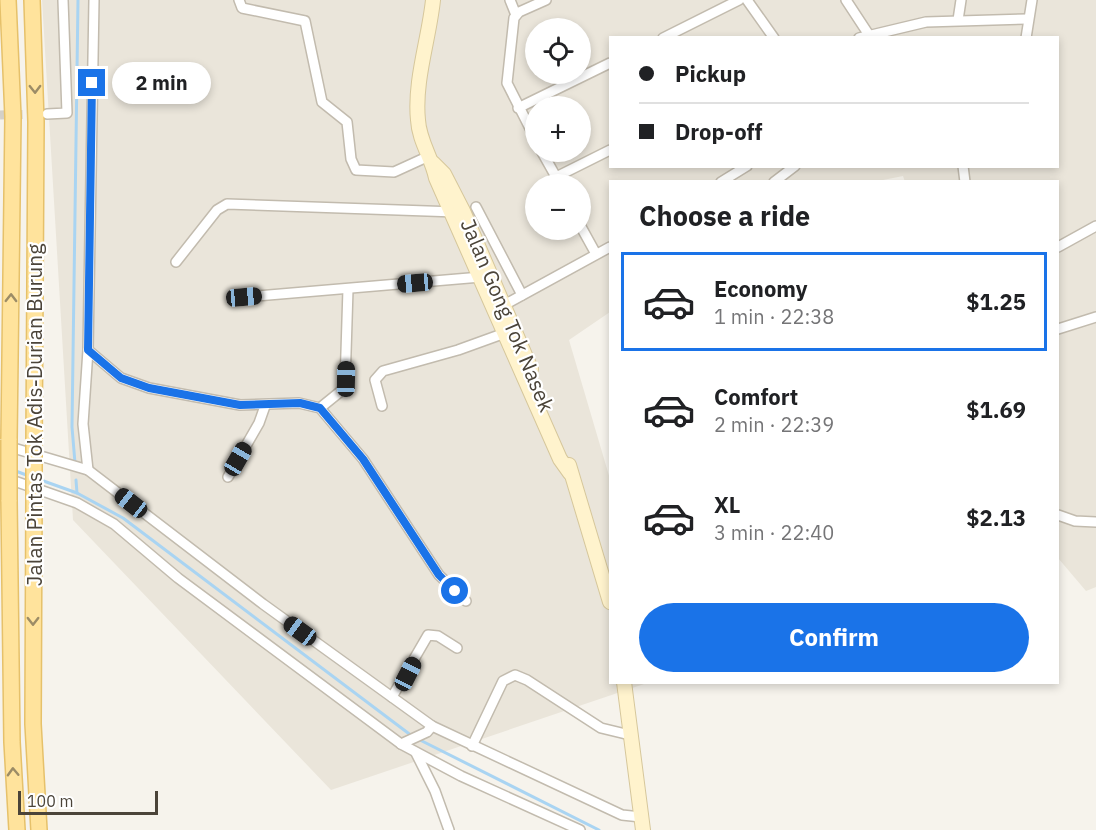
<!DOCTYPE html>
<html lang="en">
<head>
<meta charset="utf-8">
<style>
  :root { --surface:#fff; --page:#f6f6f6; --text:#202124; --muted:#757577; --line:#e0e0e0; --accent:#1a73e8 }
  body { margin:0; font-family:"IBM Plex Sans",sans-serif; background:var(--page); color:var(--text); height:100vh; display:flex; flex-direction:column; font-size:22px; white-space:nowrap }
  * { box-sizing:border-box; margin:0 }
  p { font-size:20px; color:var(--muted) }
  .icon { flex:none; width:33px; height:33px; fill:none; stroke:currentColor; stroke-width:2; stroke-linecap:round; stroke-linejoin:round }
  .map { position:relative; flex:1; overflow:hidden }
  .panel { position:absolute; left:609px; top:180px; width:450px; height:504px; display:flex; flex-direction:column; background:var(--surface); border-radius:0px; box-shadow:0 3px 9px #0003 }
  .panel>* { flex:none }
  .hud { position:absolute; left:609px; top:36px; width:450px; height:132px; border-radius:0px; box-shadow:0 3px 9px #0003; display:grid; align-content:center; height:132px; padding:0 30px; background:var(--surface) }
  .controls { position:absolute; left:525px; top:18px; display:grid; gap:12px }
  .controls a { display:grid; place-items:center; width:66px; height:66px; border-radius:50%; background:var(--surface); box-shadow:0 3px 9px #0003; font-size:30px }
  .scale { position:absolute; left:18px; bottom:15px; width:140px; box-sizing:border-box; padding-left:6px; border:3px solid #4b4439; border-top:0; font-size:16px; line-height:21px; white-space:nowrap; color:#4b4439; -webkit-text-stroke:4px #fff; paint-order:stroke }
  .end { position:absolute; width:27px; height:27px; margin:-14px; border:8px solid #1a73e8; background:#fff; box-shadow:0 0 0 3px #fff }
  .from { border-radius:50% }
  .bubble { position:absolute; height:42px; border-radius:21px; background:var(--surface); box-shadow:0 3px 9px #0003; font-size:20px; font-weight:800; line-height:42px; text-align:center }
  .car { position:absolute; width:18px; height:36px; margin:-18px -9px; border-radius:8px; box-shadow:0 0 4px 2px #0007; background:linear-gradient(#222 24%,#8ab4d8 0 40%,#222 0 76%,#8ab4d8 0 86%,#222 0) }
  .hud b { display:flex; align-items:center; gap:21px; height:57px; font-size:22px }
  .hud b+b { border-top:2px solid var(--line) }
  .hud i { width:15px; height:15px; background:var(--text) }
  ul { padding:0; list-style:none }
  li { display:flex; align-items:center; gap:18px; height:99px; margin:0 12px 9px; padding:0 18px; border:3px solid transparent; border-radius:0px }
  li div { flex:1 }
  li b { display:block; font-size:22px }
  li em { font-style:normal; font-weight:800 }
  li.on { border-color:var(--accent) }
  li>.icon { width:54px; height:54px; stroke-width:1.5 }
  h2 { padding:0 30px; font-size:27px; line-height:72px }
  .primary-button { display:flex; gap:12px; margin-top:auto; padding:12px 30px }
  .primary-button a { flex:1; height:69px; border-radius:36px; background:var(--accent); color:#fff; font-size:24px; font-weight:800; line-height:69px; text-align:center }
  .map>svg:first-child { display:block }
</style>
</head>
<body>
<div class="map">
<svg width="1096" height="830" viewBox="0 0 1096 830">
  <rect width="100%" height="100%" fill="#f6f3ec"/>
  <path fill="#eae5da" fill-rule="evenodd" d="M42 0H1096V587L1086 591 1058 558V182H905L903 176 873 182H610V312L569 340 610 479V682L647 683 331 790 73 520ZM536 28H580V74H536ZM610 38H1058V166H610ZM536 106H580V152H536ZM536 184H580V230H536Z"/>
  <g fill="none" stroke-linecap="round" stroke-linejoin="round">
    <g stroke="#a9d4f2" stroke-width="3">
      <polyline points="75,463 72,427 78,0"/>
      <polyline points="13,470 29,476"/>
      <polyline points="38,479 77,493 123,518 412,736"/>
      <polyline points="76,480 77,493"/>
      <polyline points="418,739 599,830"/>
    </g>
    <polyline stroke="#d4d0c8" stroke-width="9" stroke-dasharray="9 4.5" stroke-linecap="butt" points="0,115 40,114"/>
    <g stroke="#c2bbae" stroke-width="12">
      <g id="street">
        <polyline points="239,0 242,8 305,21 322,102 347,122 351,159 356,170 394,172 429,156"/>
        <polyline points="510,0 516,15"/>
        <polyline points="747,0 774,38"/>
        <polyline points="846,0 869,35"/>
        <polyline points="958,20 961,0"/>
        <polyline points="663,38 739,0"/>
        <polyline points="859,38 926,22 1028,19"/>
        <polyline points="1026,38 1032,0"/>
        <polyline points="518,108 610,63"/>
        <polyline points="47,114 67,113 63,0"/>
        <polyline points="536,140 507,83 514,18 519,12 546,0"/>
        <polyline points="542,152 560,184"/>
        <polyline points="963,166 965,182"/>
        <polyline points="556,177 610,150"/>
        <polyline points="721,182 747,166"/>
        <polyline points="774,182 795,166"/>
        <polyline points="476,207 522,295"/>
        <polyline points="580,225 596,254"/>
        <polyline points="1058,247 1096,226"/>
        <polyline points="176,262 217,210 227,204 456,212"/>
        <polyline points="244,297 481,277"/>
        <polyline points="504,305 610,247"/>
        <polyline points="1058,329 1096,317"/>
        <polyline points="88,350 121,378 149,388 240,405 299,403 320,408 363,459 439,575 466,601"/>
        <polyline points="382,406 375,380 383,371 458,350 505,333"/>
        <polyline points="320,408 341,391 345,384 348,289"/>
        <polyline points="0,444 88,470 263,604 432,726 622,815 641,817"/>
        <polyline points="88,470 83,424 88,350 94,0"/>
        <polyline points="0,476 77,503 114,524 178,578 401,744 461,776 580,830"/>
        <polyline points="228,477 259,423 265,406"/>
        <polyline points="1058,515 1075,521 1096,522"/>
        <polyline points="392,697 428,635 438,636 457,648"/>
        <polyline points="401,744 427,732 432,726"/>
        <polyline points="472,746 503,681 515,675 527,680 601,728 630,735"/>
        <polyline points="416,753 435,791 449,830"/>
      </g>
    </g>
    <g stroke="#d6c79b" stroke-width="16">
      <g id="secondary">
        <path d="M433 0C429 39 414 81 418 120 419 141 432 158 436 178L560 459 570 473"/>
        <polyline points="433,163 444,174 463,211 531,369"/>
        <polyline points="569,465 610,602"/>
        <polyline points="624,682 643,830"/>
      </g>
    </g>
    <g stroke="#e6c16a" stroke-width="18">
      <g id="primary">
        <polyline points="8,0 13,117 9,440"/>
        <polyline points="32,0 36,122 34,444"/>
        <polyline points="34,499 33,724 39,830"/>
        <polyline points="9,500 12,742 17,830"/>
      </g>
    </g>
    <use href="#street" stroke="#fff" stroke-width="9"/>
    <use href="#secondary" stroke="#fff3cd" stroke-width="14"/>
    <use href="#primary" stroke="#ffe39c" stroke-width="15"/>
    <g stroke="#e6c16a" stroke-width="18" stroke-linecap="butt">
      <g id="primary-bridge">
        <polyline points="9,440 9,500"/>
        <polyline points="34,444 34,499"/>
      </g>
    </g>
    <use href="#primary-bridge" stroke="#ffe39c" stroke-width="15"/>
  </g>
  <defs><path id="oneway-chevron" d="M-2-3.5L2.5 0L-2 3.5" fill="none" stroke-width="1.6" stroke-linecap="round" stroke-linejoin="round" transform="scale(1.5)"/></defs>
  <g stroke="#9c8c66">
    <use href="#oneway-chevron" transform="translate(35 89) rotate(89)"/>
    <use href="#oneway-chevron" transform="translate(11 298) rotate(-89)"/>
    <use href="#oneway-chevron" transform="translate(33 621) rotate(90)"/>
    <use href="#oneway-chevron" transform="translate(13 772) rotate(-92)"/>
  </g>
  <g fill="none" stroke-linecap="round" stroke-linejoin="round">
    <polyline stroke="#1a73e8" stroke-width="8" points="92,83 88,350 121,378 149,388 240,405 300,403 320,408 363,459 439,575 455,591"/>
  </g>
  <g text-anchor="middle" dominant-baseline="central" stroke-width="4.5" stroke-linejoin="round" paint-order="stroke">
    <g font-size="21" fill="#4b4439" stroke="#fff">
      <text transform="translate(508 315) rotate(67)">Jalan Gong Tok Nasek</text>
      <text transform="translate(34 415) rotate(-90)">Jalan Pintas Tok Adis-Durian Burung</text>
    </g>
  </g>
</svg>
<div class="controls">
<a><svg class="icon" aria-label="locate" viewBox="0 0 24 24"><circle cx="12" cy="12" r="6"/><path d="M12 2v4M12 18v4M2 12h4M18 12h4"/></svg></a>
<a>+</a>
<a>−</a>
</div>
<div class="scale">100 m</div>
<i class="end from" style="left:455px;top:591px"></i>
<i class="end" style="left:92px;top:83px"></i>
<div class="bubble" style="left:112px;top:62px;width:99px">2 min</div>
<i class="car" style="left:415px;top:283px;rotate:265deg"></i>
<i class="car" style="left:244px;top:297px;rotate:85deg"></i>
<i class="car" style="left:346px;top:379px;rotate:1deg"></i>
<i class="car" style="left:238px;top:459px;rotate:30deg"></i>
<i class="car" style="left:131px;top:503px;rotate:308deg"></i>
<i class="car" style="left:300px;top:631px;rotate:306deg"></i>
<i class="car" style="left:408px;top:674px;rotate:27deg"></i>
<div class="hud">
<b><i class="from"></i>Pickup</b>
<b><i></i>Drop-off</b>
</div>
<section class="panel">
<h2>Choose a ride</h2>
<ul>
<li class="on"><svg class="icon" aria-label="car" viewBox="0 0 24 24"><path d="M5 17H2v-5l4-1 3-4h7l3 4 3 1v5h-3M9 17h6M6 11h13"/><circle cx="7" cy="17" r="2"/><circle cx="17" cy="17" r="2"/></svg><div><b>Economy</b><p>1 min · 22:38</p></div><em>$1.25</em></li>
<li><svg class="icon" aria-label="car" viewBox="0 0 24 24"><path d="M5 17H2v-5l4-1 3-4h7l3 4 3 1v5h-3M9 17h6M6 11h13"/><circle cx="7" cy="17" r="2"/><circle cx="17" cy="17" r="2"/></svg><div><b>Comfort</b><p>2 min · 22:39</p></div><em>$1.69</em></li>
<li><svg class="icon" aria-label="car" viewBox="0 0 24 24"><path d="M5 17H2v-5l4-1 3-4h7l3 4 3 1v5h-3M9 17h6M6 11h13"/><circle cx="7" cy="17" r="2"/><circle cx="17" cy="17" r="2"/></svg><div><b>XL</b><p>3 min · 22:40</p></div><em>$2.13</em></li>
</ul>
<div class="primary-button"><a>Confirm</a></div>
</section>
</div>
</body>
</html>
